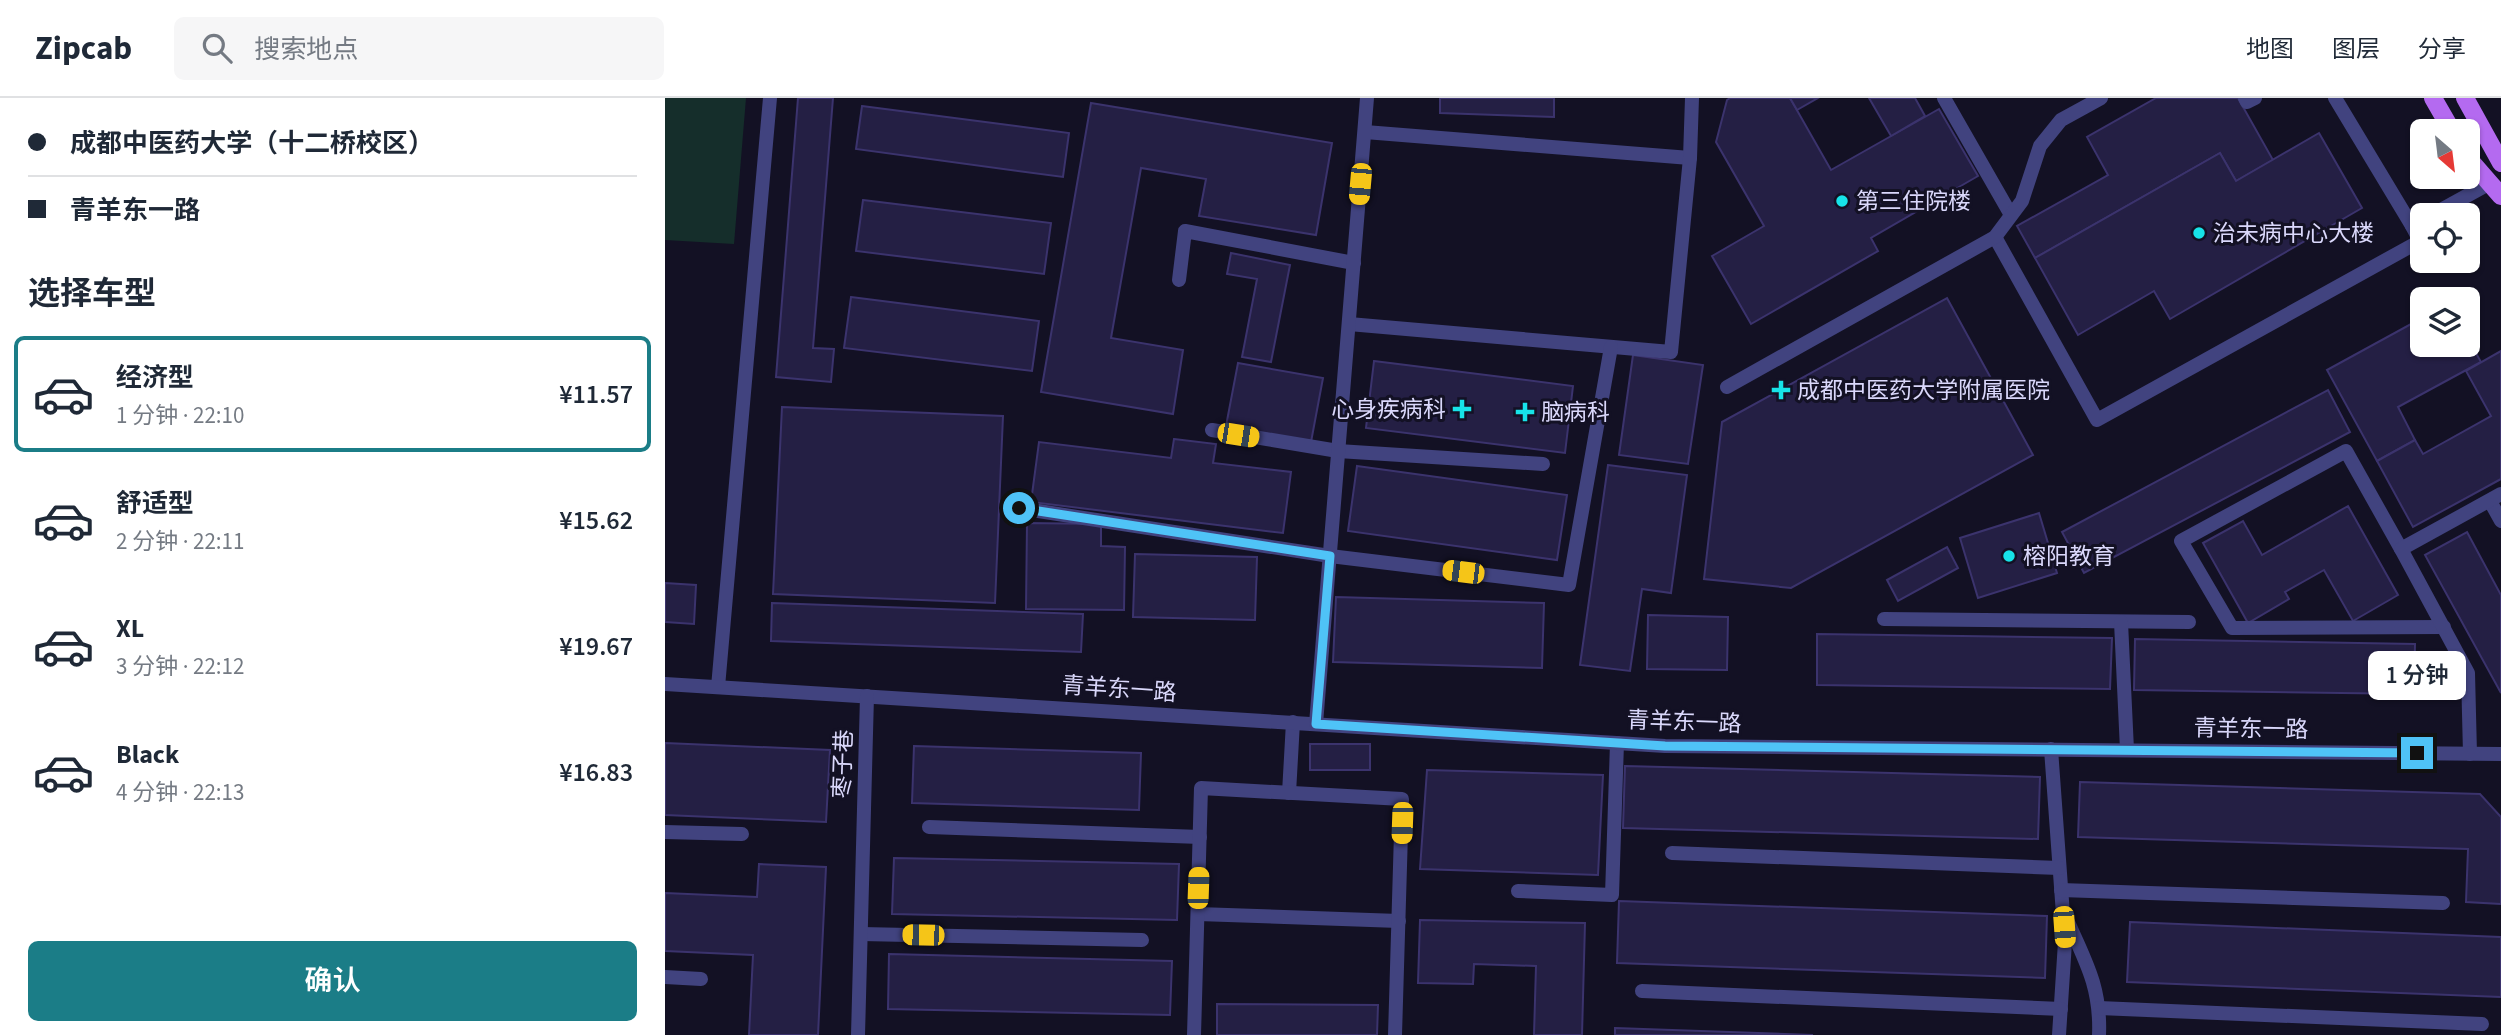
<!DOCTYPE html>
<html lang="zh">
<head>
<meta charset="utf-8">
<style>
  :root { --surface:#fff; --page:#f6f6f7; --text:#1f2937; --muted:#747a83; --line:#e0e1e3; --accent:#1b7d87 }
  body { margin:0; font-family:"Source Sans 3","Noto Sans SC",sans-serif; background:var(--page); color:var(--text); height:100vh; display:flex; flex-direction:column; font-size:26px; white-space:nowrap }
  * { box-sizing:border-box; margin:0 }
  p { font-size:23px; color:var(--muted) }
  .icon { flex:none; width:38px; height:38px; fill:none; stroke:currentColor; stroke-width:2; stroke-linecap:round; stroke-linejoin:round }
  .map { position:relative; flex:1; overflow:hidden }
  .panel { display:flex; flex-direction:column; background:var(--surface); width:665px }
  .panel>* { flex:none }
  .guide { display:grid; align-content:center; height:154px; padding:0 28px; background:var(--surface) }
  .needle { width:46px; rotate:152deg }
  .controls { position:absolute; left:1745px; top:21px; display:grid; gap:14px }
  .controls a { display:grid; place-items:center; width:70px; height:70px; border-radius:10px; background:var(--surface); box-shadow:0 2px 5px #0004; font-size:35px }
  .end { position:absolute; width:32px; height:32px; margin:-16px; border:9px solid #4fc3f7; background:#111; box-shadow:0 0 0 4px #111 }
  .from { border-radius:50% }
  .bubble { position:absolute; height:49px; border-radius:10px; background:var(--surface); box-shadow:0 2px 5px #0004; font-size:23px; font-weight:600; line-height:49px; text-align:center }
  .car { position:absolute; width:21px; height:42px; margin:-21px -10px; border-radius:9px; box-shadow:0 0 5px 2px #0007; background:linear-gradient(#f5c518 24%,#345 0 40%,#f5c518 0 76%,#345 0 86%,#f5c518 0) }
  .guide b { display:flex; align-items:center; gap:24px; height:66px; font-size:26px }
  .guide b+b { border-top:2px solid var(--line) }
  .guide i { width:18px; height:18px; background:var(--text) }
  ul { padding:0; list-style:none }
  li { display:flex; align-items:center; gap:21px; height:116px; margin:0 14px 10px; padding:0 14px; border:4px solid transparent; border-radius:10px }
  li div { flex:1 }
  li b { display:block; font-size:26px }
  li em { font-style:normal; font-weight:600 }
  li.current { border-color:var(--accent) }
  li>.icon { width:63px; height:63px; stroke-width:1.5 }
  h2 { padding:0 28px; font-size:32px; line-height:84px }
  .action { display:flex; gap:14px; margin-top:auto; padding:14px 28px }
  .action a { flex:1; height:80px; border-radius:10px; background:var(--accent); color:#fff; font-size:28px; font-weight:600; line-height:80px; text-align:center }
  header { display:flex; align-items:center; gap:42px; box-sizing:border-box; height:98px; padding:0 35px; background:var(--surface); border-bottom:2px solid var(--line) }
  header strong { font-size:33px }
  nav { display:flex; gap:38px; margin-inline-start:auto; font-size:24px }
  .search { width:490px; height:63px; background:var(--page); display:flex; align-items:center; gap:18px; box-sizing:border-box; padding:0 24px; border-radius:10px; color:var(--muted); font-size:26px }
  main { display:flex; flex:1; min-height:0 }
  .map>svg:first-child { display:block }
</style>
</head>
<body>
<header>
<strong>Zipcab</strong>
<div class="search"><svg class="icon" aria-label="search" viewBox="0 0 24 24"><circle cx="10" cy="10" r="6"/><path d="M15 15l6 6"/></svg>搜索地点</div>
<nav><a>地图</a><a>图层</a><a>分享</a></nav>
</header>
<main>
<section class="panel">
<div class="guide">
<b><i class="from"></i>成都中医药大学（十二桥校区）</b>
<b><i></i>青羊东一路</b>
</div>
<h2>选择车型</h2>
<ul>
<li class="current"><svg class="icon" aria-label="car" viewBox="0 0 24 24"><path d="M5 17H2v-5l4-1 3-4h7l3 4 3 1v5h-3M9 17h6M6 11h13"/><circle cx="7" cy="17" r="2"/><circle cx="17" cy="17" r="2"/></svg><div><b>经济型</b><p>1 分钟 · 22:10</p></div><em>¥11.57</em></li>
<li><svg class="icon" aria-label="car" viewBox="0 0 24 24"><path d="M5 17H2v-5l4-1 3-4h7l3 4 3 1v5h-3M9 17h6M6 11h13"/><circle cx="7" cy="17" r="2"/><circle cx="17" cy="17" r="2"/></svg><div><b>舒适型</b><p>2 分钟 · 22:11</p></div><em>¥15.62</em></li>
<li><svg class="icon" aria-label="car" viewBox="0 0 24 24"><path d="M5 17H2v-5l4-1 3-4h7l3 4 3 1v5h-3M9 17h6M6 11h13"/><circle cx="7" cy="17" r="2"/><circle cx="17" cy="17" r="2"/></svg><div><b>XL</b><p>3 分钟 · 22:12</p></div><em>¥19.67</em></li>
<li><svg class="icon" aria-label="car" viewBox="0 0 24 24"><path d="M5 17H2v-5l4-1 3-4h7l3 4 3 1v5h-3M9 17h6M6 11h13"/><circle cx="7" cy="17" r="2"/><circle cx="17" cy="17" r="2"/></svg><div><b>Black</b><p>4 分钟 · 22:13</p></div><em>¥16.83</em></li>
</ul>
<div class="action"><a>确认</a></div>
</section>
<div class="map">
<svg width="1836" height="937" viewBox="0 0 1836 937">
  <rect width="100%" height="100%" fill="#131124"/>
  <polygon fill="#152e2b" points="0,0 81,0 69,146 0,142"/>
  <g fill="#241f44" stroke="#3b336d" stroke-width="2">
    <polygon points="133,0 168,0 148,250 169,251 166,284 111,279"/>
    <polygon points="775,0 889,0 889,19 775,15"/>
    <polygon points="1065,0 1125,0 1166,72 1274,11 1313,78 1206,140 1213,153 1086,226 1047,158 1099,128 1051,44 1062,2"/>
    <polygon points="1125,0 1153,0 1132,12"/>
    <polygon points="1204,0 1250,0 1260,18 1226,38"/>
    <polygon points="1491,0 1573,0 1608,62 1571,83 1555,55 1370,160 1352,128 1443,77 1422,39"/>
    <polygon points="426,5 667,45 651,137 534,118 541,81 476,70 446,240 518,252 508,316 376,294"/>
    <polygon points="197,8 404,35 398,79 191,51"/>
    <polygon points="1654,35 1697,110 1505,221 1489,193 1413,237 1370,160 1555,55 1571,83"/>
    <polygon points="198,102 386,125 379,176 191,153"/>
    <polygon points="566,155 625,167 606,264 577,259 592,181 562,176"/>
    <polygon points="186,199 374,223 367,273 179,250"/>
    <polygon points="1282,200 1368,357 1126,490 1039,481 1057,324"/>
    <polygon points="1757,220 1757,247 1802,247 1802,239 1816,264 1733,309 1750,342 1712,363 1662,272"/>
    <polygon points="1836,253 1836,381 1748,429 1712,363 1750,342 1758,356 1826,318 1801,273"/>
    <polygon points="968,257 1038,267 1023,366 954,357"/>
    <polygon points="709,263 908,288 900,355 701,330"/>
    <polygon points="573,265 658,280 646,344 561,328"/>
    <polygon points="1663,292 1685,334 1419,475 1397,434"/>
    <polygon points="117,309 338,318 330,505 108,496"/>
    <polygon points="509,341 551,346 548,365 626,374 618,435 366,404 374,344 506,360"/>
    <polygon points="943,367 1022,377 1006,495 977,491 965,573 915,567"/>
    <polygon points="692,368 902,397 892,462 683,433"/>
    <polygon points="1683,408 1733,497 1688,523 1659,472 1620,494 1624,501 1583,525 1538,445 1578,423 1597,457"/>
    <polygon points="1374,415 1392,475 1313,500 1295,440"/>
    <polygon points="362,425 436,426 436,448 460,449 459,512 361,511"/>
    <polygon points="1802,434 1836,497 1836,595 1760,457"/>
    <polygon points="1282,449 1293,470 1233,503 1222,482"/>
    <polygon points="470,456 592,459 590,522 468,519"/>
    <polygon points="0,485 31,487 29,526 0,524"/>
    <polygon points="671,499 879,505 877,570 668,564"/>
    <polygon points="107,505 418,516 416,554 106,543"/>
    <polygon points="983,517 1063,519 1062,572 982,571"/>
    <polygon points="1152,536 1447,540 1445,591 1152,587"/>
    <polygon points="1470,541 1750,546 1749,596 1469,592"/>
    <polygon points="0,645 165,652 161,724 0,717"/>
    <rect x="645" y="646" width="60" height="26"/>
    <polygon points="249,648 476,655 474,712 247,705"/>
    <polygon points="960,668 1375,679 1373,741 958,730"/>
    <polygon points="762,672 938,677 933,777 755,771"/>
    <polygon points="1415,684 1815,696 1836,719 1836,806 1801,804 1803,751 1413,739"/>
    <polygon points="229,760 514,766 512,822 227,816"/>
    <polygon points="94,766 161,769 153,937 84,937 88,857 0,853 0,795 92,799"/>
    <polygon points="954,803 1382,818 1380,880 952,865"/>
    <polygon points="755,822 920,825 917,937 869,937 871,868 809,866 808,886 753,885"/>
    <polygon points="1465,824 1836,839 1836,899 1462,884"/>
    <polygon points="224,856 507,863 505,917 223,911"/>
    <polygon points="552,906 713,907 712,937 552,937"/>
    <polygon points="950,930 1148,937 950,937"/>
  </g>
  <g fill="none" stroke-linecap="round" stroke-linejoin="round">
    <g stroke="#41437f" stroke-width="14">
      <polyline points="1279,0 1346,117"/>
      <polyline points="1580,0 1582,4 1590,0"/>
      <polyline points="1670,0 1747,128 1757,122"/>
      <polyline points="700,34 1025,60"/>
      <polyline points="1767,117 1825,85"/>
      <polyline points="1330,139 1432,322 1755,143 1747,128"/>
      <polyline points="514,182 520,133 689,165"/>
      <polyline points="684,226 1006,254 1025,60 1027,0"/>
      <polyline points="1062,289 1330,139 1357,103 1375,48 1396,22 1436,0"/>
      <polyline points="547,332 673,353 878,366"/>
      <polyline points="1825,403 1836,423"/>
      <polyline points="354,410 665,458 904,487 946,249"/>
      <polyline points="1736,451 1681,353 1516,443 1567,530 1779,529"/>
      <polyline points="1219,521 1524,524"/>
      <polyline points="1456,524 1462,652"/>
      <polyline points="53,589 105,0"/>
      <polyline points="1386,651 1400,844 1394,937"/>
      <polyline points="1805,656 1803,575 1736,451 1836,396"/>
      <polyline points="624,695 628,624"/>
      <polyline points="264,729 535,739"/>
      <polyline points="0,734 77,736"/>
      <polyline points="1007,755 1394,770"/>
      <polyline points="1396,792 1778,805"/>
      <polyline points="853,793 947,797 952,645"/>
      <polyline points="533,816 734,823"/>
      <path d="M1402 822C1421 864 1436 890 1434 937"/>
      <polyline points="196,836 477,842"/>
      <polyline points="0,879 36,881"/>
      <polyline points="977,893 1396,911"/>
      <polyline points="1434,910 1817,926"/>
      <polyline points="529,937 536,690 737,701 730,937"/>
    </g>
    <g stroke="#41437f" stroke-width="14">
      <polyline points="0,586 1000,648 1836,656"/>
      <polyline points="651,626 702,0"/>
      <polyline points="193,937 202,598"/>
    </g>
    <g stroke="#b46af0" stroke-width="18">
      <polyline points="1768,0 1787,33"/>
      <polyline points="1800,0 1836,65"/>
      <polyline points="1802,59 1836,98"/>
    </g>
  </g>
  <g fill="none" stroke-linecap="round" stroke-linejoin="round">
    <polyline stroke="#4fc3f7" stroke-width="9" points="354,410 665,458 651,626 1000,648 1752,655"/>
  </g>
  <g fill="#17e3e8" stroke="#131124" stroke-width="2.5">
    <circle cx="1177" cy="103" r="7"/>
    <circle cx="1534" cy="135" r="7"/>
    <path d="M1112.5 281.5h7v7h7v7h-7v7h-7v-7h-7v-7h7z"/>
    <path d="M793.5 300.5h7v7h7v7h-7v7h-7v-7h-7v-7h7z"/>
    <path d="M856.5 303.5h7v7h7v7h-7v7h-7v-7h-7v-7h7z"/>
    <circle cx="1344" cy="458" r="7"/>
  </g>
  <g text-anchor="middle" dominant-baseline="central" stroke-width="6" stroke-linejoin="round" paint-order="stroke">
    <g font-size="23" fill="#dad8fb" stroke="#131124" text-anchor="start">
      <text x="1191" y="103">第三住院楼</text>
      <text x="1548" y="135">治未病中心大楼</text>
      <text x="1132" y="292">成都中医药大学附属医院</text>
      <text x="781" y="311" text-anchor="end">心身疾病科</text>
      <text x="876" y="314">脑病科</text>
      <text x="1358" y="458">榕阳教育</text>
    </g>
    <g font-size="23" fill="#dad8fb" stroke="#131124">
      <text transform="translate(454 591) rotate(4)">青羊东一路</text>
      <text transform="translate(1019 624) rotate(2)">青羊东一路</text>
      <text transform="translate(1586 631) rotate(1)">青羊东一路</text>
      <text transform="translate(178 666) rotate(-88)">枣子巷</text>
    </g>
  </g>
</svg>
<div class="controls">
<a><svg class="needle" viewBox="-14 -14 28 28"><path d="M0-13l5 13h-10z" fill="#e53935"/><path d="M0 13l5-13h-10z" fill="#747a83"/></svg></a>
<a><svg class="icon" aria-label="locate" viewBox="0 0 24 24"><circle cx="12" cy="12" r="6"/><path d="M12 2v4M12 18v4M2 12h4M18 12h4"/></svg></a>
<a><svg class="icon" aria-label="layers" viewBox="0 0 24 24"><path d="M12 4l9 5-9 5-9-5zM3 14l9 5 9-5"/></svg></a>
</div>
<i class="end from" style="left:354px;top:410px"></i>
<i class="end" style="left:1752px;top:655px"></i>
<div class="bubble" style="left:1703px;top:553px;width:98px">1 分钟</div>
<i class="car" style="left:695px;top:86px;rotate:185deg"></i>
<i class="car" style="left:573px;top:337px;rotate:99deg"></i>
<i class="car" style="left:798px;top:474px;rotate:277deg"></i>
<i class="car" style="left:737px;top:725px;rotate:182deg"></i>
<i class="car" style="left:533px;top:790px;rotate:2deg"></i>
<i class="car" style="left:1399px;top:829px;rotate:176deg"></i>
<i class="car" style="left:258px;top:837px;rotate:271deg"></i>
</div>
</main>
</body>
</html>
